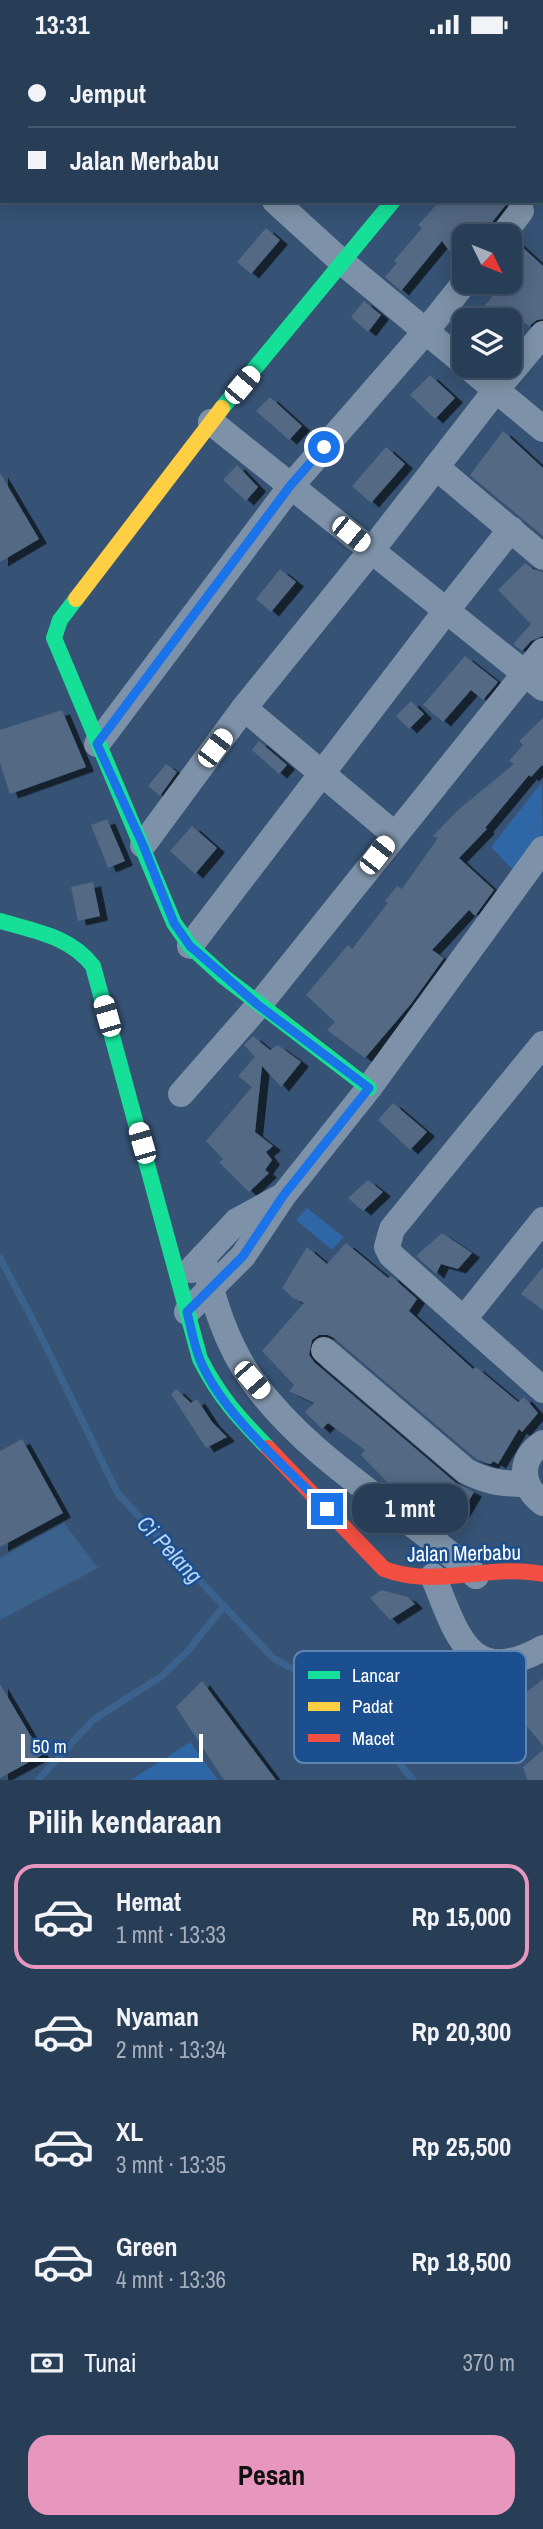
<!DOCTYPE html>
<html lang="id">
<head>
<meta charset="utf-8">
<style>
  :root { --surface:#283e57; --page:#30455d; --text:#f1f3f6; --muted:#a5aeba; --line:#44576d; --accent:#e797bd }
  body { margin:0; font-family:"Archivo Narrow",sans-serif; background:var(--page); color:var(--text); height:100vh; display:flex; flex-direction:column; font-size:26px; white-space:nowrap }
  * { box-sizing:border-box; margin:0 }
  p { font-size:23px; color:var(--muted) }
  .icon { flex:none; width:38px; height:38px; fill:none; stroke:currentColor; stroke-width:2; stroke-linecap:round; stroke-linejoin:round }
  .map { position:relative; height:1731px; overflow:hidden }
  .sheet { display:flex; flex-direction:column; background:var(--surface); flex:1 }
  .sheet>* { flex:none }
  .guide { position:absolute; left:0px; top:0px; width:544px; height:154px; box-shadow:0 4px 18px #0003,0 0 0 2px var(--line); display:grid; align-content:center; height:154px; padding:0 28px; background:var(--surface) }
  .needle { width:46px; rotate:133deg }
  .buttons { position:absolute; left:452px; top:175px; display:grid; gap:14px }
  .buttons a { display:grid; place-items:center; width:70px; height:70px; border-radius:14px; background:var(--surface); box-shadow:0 4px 18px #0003,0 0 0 2px var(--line); font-size:35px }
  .scale { position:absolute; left:21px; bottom:18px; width:182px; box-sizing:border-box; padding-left:7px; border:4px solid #fff; border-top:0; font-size:19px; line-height:24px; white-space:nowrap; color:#fff; -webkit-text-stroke:5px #1b4f8f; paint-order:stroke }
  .end { position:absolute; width:32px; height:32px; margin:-16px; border:9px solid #1a73e8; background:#fff; box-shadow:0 0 0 4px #fff }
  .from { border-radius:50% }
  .bubble { position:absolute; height:49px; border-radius:21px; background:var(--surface); box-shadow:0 4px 18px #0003,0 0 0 2px var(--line); font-size:23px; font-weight:700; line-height:49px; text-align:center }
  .car { position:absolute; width:21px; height:42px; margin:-21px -10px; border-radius:9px; box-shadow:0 0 5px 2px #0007; background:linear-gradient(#fff 24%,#345 0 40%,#fff 0 76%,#345 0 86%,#fff 0) }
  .guide b { display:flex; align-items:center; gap:24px; height:66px; font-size:26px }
  .guide b+b { border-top:2px solid var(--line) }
  .guide i { width:18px; height:18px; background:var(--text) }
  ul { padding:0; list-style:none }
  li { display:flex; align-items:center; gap:21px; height:105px; margin:0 14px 10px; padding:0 14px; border:4px solid transparent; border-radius:21px }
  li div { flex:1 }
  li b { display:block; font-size:26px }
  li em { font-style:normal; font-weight:700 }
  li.active { border-color:var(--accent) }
  li>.icon { width:63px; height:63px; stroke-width:1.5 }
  h2 { padding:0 28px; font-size:32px; line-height:84px }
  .pay { display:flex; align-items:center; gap:18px; height:77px; padding:0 28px; font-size:26px }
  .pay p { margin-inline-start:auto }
  .primary-button { display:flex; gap:14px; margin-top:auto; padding:14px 28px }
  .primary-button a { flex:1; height:80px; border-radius:21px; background:var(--accent); color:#111; font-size:28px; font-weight:700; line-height:80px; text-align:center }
  .status { display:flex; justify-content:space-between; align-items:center; height:49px; padding:0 35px; background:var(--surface); direction:ltr }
  .status svg { height:19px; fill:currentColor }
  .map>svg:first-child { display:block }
</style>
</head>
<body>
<div class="status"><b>13:31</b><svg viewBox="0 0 49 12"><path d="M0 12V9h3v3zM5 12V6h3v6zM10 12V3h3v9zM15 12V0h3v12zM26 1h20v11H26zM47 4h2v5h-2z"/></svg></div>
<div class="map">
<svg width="543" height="1731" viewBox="0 0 543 1731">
  <defs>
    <filter id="shadow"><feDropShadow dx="8" dy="4.5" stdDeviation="0" flood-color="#0009"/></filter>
  </defs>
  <rect width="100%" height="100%" fill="#365274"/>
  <g fill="#2f66a5">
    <polygon points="542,733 543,805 522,830 491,798"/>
    <polygon points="307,1159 344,1188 332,1201 296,1171"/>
    <polygon points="190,1693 218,1731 131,1731"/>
  </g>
  <polygon fill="#3b618d" points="64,1474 98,1519 0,1571 0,1509"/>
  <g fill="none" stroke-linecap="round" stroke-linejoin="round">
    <g stroke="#3b618d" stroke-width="7">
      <polyline points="0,1209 37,1279 118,1445 273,1609 346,1649 413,1731"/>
      <polyline points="38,1731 93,1671 162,1627 187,1603 223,1558"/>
    </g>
  </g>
  <g fill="#526984" filter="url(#shadow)">
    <polygon points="440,152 509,152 489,177 487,187 464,187 464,218 461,218 442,192 401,242 385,228 397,214 394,212 422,179 418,176"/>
    <polygon points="266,179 280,191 251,225 237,213"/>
    <polygon points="517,193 543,217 543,270 537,271 529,277 517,268 514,271 472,271 492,248 480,237 480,233 509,233 509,201"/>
    <polygon points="364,252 381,266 368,283 351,268"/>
    <polygon points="430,326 455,349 435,370 410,346"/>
    <polygon points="270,348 302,377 289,391 256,362"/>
    <polygon points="503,382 543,419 543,487 470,426"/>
    <polygon points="386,398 405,415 371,454 352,437"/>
    <polygon points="237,416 258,438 246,452 223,431"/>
    <polygon points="0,424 39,490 0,513"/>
    <polygon points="525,514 533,520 543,523 543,587 531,592 522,602 513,595 531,575 498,541"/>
    <polygon points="280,520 296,533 271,563 256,550"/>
    <polygon points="465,607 498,633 483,651 471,641 443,673 423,656"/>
    <polygon points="411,652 424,665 409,680 396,667"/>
    <polygon points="62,661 86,718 10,745 0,714 0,681"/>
    <polygon points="543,669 543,717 542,716 531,728 529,726 485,779 487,780 459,809 494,841 475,867 469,861 432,901 444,909 411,955 365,1009 327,981 335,973 306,946 348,896 352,900 388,854 385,852 397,837 402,840 438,789 433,787 458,761 514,715 509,712 523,696 519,692"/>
    <polygon points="259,692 287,716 279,725 252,701"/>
    <polygon points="166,715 177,723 160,747 148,737"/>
    <polygon points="107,770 125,812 108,819 91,776"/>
    <polygon points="192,777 217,799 195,825 170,802"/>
    <polygon points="93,833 100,867 78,872 71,838"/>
    <polygon points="253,987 270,1001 278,996 301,1013 281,1038 262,1017 255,1083 273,1097 266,1103 272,1111 265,1121 269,1124 249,1143 219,1113 223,1110 206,1092 252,1038 238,1027 255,1008 244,996"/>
    <polygon points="393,1054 427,1083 410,1101 378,1071"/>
    <polygon points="368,1131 383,1143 363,1162 348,1149"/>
    <polygon points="442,1184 472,1204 458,1220 441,1215 436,1225 416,1207"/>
    <polygon points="346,1194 388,1229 391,1227 417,1250 409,1262 473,1320 476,1318 518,1353 524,1348 538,1364 522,1383 519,1380 498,1415 493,1412 491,1415 486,1414 475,1409 334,1289 328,1286 319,1286 312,1291 309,1306 314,1313 456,1434 474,1443 455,1475 428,1461 406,1441 401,1447 385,1435 387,1433 361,1406 365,1401 328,1374 322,1380 305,1363 314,1354 289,1342 294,1336 262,1302 304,1254 293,1249 282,1239 307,1198 327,1215"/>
    <polygon points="543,1218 543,1261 521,1245"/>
    <polygon points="176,1340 191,1354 197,1350 212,1373 227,1388 206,1399 171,1345"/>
    <polygon points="22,1390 63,1464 0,1498 0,1402"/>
    <polygon points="381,1541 408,1548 415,1555 390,1571 370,1549"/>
    <polygon points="543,1630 543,1697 510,1656"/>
    <polygon points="202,1632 276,1731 224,1731 176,1658"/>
    <polygon points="0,1635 42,1706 0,1729"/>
    <polygon points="543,1701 543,1731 527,1731 523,1718"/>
  </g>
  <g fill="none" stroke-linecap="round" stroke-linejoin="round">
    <g stroke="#7d92a8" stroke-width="26">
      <polyline points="207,0 208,2"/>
      <polyline points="260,2 262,0"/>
      <polyline points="370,2 372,0"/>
      <polyline points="275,152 342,213 464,314"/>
      <polyline points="502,187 521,162"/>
      <polyline points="467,317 543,380"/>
      <polyline points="211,373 543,639"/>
      <polyline points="436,418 543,508"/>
      <polyline points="244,659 394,785"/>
      <polyline points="97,695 291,437 426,282 465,233"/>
      <polyline points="143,796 244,659 371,502 496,341 543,285"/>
      <polyline points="190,897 446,562 511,480"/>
      <polyline points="543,995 392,1180 387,1198 391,1206 543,1341"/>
      <polyline points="181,1045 259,956 543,602"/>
      <path d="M203 1208C213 1251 226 1295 252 1331 310 1412 403 1461 476 1527"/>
      <polyline points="191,1221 237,1172 279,1149"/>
      <polyline points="187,1263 243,1207 283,1147 369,1039 543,800"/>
      <polyline points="464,1270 543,1171"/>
      <path d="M324 1301 466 1422C487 1433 503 1435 526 1435"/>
      <path d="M543 1394C517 1410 521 1438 543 1454"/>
      <path d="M433 1527C456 1582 468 1641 543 1599"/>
    </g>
    <g stroke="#16e098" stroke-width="16">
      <polyline points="222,359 393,152"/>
      <polyline points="76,550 60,571 54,589 174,874 190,897 224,928 369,1039"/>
      <path d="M0 872C34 882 70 887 93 917L200 1310C220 1349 238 1368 268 1399"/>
    </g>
    <polyline stroke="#ffcf43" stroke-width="16" points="76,550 222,359"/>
    <path stroke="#f24e42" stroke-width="16" d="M268 1399 384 1520C437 1540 490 1514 543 1525"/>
  </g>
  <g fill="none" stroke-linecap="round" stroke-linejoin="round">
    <path stroke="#1a73e8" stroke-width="9" d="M324 398 290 437 97 695 143 796 174 874 190 897 258 956 369 1039 283 1147 243 1207 187 1263C191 1279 194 1296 200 1311 223 1366 285 1417 327 1460"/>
  </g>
  <g text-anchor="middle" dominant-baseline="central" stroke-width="5" stroke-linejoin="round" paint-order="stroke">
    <g font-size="21" fill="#fff" stroke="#1b4f8f">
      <text transform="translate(464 1504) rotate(-1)">Jalan Merbabu</text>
    </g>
    <g font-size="23" font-style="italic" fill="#b5d3f5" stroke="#1b4f8f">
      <text transform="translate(170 1500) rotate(47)">Ci Pelang</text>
    </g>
  </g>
  <rect x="294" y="1602" width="232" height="112" rx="10" fill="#1b4f8f" stroke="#5f84b1" stroke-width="2"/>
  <rect x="308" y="1622" width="32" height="8" fill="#16e098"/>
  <rect x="308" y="1653" width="32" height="9" fill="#ffcf43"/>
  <rect x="308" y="1685" width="32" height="8" fill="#f24e42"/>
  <g font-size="19" fill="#fff">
    <text x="352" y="1633">Lancar</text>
    <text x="352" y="1664">Padat</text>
    <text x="352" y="1696">Macet</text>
  </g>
</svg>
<div class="buttons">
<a><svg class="needle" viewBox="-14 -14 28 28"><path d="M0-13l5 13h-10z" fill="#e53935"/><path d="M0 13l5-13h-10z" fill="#a5aeba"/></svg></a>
<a><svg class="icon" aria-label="layers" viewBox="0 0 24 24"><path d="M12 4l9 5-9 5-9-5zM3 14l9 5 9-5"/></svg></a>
</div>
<div class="scale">50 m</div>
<i class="end from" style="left:324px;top:398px"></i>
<i class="end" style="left:327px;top:1460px"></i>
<div class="bubble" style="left:352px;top:1435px;width:116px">1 mnt</div>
<i class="car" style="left:242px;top:336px;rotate:40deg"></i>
<i class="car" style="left:351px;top:485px;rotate:129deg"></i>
<i class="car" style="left:215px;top:699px;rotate:37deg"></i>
<i class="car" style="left:377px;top:806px;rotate:38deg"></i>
<i class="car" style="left:107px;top:967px;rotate:344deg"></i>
<i class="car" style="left:142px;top:1094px;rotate:344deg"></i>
<i class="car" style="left:252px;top:1331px;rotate:139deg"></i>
<div class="guide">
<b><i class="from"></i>Jemput</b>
<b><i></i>Jalan Merbabu</b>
</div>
</div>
<section class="sheet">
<h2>Pilih kendaraan</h2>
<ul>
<li class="active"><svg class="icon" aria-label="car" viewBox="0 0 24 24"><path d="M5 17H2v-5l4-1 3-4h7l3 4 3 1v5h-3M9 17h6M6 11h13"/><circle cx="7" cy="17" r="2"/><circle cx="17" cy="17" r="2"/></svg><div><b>Hemat</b><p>1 mnt · 13:33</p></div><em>Rp 15,000</em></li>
<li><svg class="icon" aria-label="car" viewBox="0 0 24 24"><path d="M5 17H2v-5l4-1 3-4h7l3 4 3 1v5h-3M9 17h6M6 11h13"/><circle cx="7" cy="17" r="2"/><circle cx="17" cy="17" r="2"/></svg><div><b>Nyaman</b><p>2 mnt · 13:34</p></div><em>Rp 20,300</em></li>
<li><svg class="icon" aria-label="car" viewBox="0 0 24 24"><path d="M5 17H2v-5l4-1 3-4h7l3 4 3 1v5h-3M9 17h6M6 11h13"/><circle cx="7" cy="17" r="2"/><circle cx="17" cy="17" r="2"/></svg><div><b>XL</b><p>3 mnt · 13:35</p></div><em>Rp 25,500</em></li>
<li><svg class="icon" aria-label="car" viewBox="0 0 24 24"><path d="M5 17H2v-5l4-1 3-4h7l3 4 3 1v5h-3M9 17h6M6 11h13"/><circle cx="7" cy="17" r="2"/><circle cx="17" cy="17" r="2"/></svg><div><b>Green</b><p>4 mnt · 13:36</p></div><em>Rp 18,500</em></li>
</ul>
<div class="pay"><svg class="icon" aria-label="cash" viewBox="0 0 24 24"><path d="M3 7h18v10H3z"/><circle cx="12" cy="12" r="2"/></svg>Tunai<p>370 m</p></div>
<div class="primary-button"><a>Pesan</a></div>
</section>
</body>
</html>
